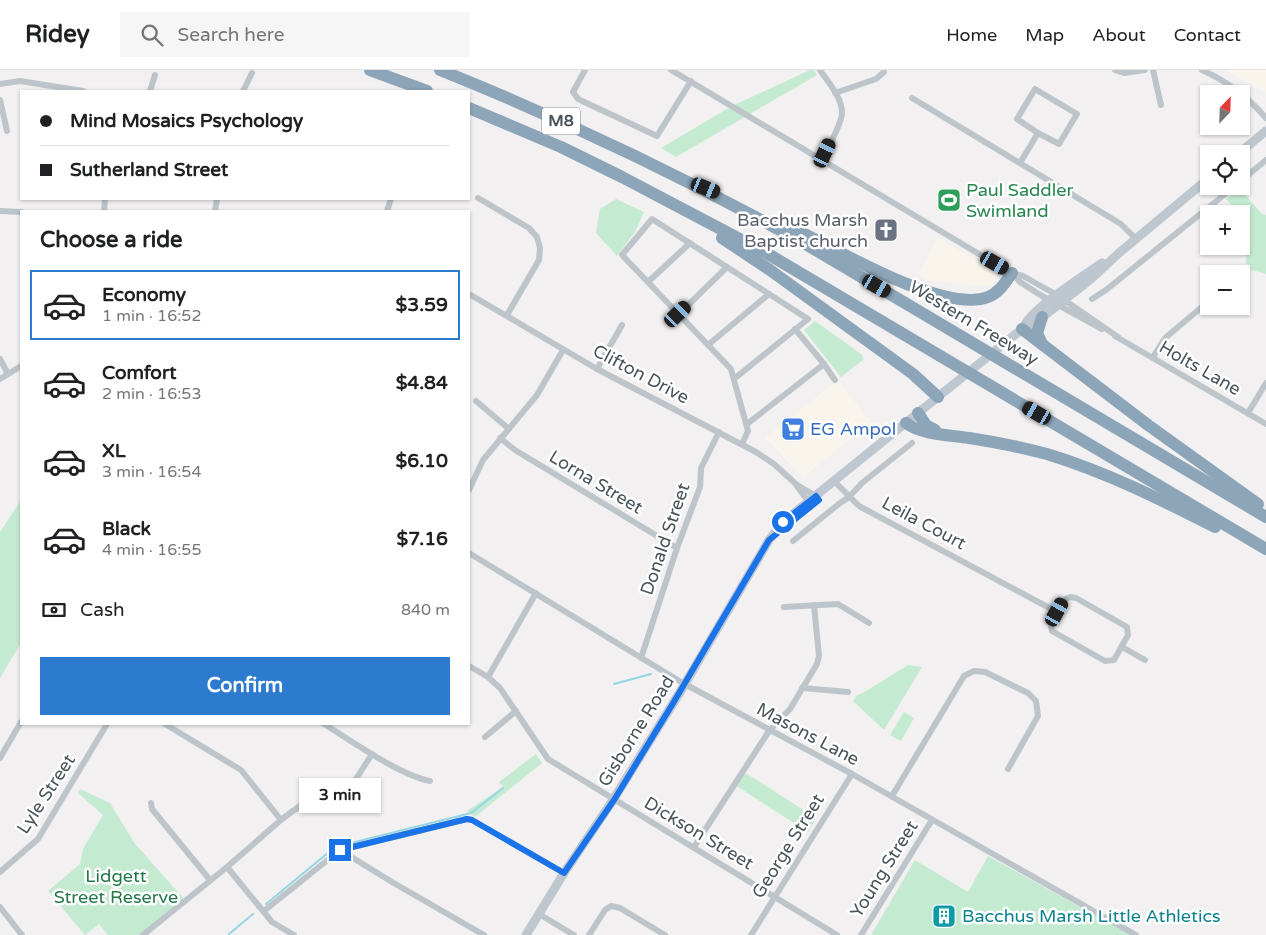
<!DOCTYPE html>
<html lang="en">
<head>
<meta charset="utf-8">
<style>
  :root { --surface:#fff; --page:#f6f6f6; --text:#202124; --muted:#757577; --line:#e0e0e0; --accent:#2d7bcf }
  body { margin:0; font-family:"Varela Round",sans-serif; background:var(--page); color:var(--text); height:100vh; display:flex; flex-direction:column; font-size:19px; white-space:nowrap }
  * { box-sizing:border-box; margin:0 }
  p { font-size:16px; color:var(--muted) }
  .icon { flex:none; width:28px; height:28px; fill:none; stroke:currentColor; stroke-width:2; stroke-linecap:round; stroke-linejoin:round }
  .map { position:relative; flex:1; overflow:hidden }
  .details { position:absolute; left:20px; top:140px; width:450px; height:515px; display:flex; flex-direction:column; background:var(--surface); border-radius:0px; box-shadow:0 1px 4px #0004 }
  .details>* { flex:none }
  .banner { position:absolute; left:20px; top:20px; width:450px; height:110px; border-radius:0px; box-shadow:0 1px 4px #0004; display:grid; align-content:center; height:110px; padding:0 20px; background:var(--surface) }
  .needle { width:32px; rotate:23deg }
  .tools { position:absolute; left:1200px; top:15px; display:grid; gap:10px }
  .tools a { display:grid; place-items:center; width:50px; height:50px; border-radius:0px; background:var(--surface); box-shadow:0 1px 4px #0004; font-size:25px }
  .end { position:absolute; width:22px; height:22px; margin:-11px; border:6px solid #1a73e8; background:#fff; box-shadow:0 0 0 2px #fff }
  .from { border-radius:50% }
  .bubble { position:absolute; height:35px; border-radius:0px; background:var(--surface); box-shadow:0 1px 4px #0004; font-size:16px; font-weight:700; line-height:35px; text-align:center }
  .car { position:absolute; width:15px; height:30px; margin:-15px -8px; border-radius:6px; box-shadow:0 0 4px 1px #0007; background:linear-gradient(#222 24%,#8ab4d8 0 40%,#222 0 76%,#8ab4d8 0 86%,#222 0) }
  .banner b { display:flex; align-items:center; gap:18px; height:48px; font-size:19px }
  .banner b+b { border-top:1px solid var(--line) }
  .banner i { width:12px; height:12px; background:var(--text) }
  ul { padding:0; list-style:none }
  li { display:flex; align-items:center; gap:15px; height:70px; margin:0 10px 8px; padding:0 10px; border:2px solid transparent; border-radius:0px }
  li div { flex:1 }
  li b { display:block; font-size:19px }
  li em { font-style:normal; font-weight:700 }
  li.selected { border-color:var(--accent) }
  li>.icon { width:45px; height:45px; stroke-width:1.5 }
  h2 { padding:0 20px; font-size:22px; line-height:60px }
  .pay { display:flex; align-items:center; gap:12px; height:55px; padding:0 20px; font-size:19px }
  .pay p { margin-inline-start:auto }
  .cta { display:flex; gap:10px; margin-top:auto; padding:10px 20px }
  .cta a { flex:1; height:58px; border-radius:0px; background:var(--accent); color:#fff; font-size:20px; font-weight:700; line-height:58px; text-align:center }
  header { display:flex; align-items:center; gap:30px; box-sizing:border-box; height:70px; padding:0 25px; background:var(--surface); border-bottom:1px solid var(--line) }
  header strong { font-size:24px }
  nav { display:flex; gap:28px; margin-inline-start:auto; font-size:18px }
  .search { width:350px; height:45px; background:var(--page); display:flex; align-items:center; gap:12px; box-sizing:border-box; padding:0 18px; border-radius:0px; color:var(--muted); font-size:19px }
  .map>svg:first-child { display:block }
</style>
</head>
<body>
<header>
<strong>Ridey</strong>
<div class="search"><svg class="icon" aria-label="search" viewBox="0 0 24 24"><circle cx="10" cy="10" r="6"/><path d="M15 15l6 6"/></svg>Search here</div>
<nav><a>Home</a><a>Map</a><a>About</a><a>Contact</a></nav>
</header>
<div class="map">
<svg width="1266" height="865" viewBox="0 0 1266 865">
  <rect width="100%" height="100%" fill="#f2f0f0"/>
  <g fill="#faf5ec">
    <polygon points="1225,0 1266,0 1266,23"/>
    <polygon points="938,168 1000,203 992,215 968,215 930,211 918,204"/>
    <polygon points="838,310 871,353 803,407 765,368"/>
  </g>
  <g fill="#c4ebd1">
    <polygon points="810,0 814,0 817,5 676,87 661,78 732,36"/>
    <polygon points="1239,118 1262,144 1266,145 1266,204 1252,200 1246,193 1249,155 1241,146 1241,144 1239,144 1226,129"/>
    <polygon points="616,129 644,142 635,162 617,186 596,163 600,139"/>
    <polygon points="815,251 861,284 864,289 841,307 804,260"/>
    <polygon points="21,430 21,573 0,608 0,462"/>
    <polygon points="908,595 922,597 884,660 853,631 857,625 863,623"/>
    <polygon points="904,642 914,648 901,671 890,665"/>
    <polygon points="536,684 542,693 475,747 467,741 503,717 499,712"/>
    <polygon points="744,702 816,748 808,762 735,715"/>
    <polygon points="80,719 110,733 135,774 185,830 143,865 108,865 99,854 85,865 48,821 80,794 83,779 103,745 78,723"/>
    <polygon points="988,786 1130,865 871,865 915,790 968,822"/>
  </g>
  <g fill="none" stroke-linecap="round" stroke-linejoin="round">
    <g stroke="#96d6e3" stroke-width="2">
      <polyline points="614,614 651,604"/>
      <polyline points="266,834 335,777 471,743 503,718"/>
      <polyline points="229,864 253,844"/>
    </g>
    <g stroke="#bdc5cb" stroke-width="6">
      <polyline points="585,0 573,22 578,29 657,66 691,11"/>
      <polyline points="671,0 974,181 1012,203 1023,206 1057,225 1118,267"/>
      <path d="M820 0C828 12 842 27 842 43 841 56 828 78 821 91"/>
      <polyline points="1115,0 1124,3 1145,0"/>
      <polyline points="1153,0 1161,35"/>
      <path d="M1202 0C1228 12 1247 26 1266 48"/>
      <polyline points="0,14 20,11 83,21"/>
      <polyline points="150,21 155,5"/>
      <polyline points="243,21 252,3"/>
      <polyline points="835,23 876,9 884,2"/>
      <polyline points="912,28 1121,154 1136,169"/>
      <polyline points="0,30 7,61"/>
      <polyline points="1020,93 1038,63 1059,74 1077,44 1035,19 1017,49 1038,63"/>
      <polyline points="1241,111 1266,90"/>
      <polyline points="478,128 529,158 537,167 540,178 539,190 507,245"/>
      <polyline points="0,141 21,142"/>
      <polyline points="104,141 105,129"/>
      <polyline points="215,141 217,129"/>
      <polyline points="387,141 391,129"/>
      <polyline points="1013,204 1020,212 1042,226 1102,259"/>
      <polyline points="1241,204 1246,200"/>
      <polyline points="648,212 690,173"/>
      <polyline points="469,224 597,299 756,382 774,394 797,415 816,426"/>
      <polyline points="1092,229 1106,220 1235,116"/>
      <polyline points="679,244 727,197"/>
      <polyline points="1115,266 1266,354"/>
      <polyline points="708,275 769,224"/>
      <polyline points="1153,287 1165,268 1209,231"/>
      <polyline points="0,289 8,304"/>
      <polyline points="824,294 835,310"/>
      <polyline points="597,299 622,255"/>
      <polyline points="0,309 21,296"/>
      <polyline points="734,309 808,249 652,149 622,185 731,299 748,361 742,374"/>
      <polyline points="476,331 509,359"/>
      <polyline points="1248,343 1266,313"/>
      <polyline points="747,354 824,294 795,259"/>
      <polyline points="500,368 515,380 677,478"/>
      <polyline points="838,415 859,436 1057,542"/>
      <polyline points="797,416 808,431"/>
      <polyline points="469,420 483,390 537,325 563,280"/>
      <polyline points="793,471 840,433 849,427 862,413 912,373"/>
      <polyline points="469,483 681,612 852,704 1136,865"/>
      <path d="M1070 527 1076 528 1127 557 1128 565 1114 590 1105 591 1052 561C1048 551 1060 530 1070 527Z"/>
      <polyline points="784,537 838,534 869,553"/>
      <polyline points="1122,577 1145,590"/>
      <polyline points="641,588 677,478 700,417 701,398 719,362"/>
      <polyline points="469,596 488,607 500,618 548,689 837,865"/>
      <polyline points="488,607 536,523"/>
      <polyline points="802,618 848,622"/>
      <polyline points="165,654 241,700 281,750"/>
      <path d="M324 654C352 671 399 705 430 711"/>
      <polyline points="485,667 516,641"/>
      <polyline points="0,688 21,652"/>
      <polyline points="892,726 964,606 974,601 985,602 1028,623 1036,631 1038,646 1008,699"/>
      <polyline points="151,733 152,739 210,810"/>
      <polyline points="694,777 769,661 790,639 817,594 819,586 814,535"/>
      <polyline points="340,780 392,812 484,865"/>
      <polyline points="227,797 272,852 294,865"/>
      <polyline points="0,802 38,769 107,654"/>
      <polyline points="0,837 22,865"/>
      <polyline points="264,841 340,780 467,749 472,750 564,803"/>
      <polyline points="539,844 574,865"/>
      <polyline points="143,865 227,797 282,749 304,733 337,721 356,709 372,684"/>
      <polyline points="589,865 605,840 611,836 620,838 665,865"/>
      <polyline points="751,865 852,704"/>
      <polyline points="861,865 932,750"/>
    </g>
    <g stroke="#bec7cf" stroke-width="9">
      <polyline points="1238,84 1266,61"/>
      <path d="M1024 257C1028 241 1085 205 1102 193"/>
      <polyline points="526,865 564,803 613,730 682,619 769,470 783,452 1022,259 1030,257 1091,209 1119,183 1209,108"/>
    </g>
    <g stroke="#8da5b9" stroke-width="12">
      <polyline points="370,0 427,21"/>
      <path d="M440 0C567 51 690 110 809 176L1266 447"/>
      <polyline points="469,38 561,77 622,107 768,184 1266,479"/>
      <path d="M795 159C837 180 944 244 988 227 999 223 1005 213 1012 203"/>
      <polyline points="722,168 770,200 913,304 938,327"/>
      <polyline points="1022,259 1148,355 1258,434"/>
      <polyline points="1042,274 1037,263 1042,247"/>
      <polyline points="918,343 926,355 935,360"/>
      <path d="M906 353C922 365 949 365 969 368 995 372 1021 377 1047 384 1106 402 1160 429 1215 457"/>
    </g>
  </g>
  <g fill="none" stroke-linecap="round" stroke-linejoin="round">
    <polyline stroke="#1a73e8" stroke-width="6" points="340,780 467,749 472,750 564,803 614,730 672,635 769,470 819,430 816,426 783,452"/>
  </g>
  <defs>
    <g id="stadium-square" transform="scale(1.25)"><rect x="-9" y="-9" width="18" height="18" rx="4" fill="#2e9e5b" stroke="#fff"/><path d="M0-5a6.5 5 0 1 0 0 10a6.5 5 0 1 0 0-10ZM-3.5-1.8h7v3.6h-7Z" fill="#fff"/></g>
    <g id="church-square" transform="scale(1.25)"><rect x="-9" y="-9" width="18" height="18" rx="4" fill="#6b7280" stroke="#fff"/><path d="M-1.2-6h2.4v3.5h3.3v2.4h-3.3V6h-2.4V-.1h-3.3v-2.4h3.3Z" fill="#fff"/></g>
    <g id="supermarket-square" transform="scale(1.25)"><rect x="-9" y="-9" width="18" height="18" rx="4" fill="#3f7fe0" stroke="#fff"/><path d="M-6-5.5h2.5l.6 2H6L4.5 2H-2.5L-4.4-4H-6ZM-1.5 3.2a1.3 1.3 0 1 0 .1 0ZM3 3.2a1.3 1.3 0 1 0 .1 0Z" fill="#fff"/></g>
    <g id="building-square" transform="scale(1.25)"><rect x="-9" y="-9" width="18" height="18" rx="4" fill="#0f9aa8" stroke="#fff"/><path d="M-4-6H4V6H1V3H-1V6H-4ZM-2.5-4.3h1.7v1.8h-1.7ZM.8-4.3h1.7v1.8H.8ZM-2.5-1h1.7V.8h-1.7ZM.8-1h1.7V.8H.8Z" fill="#fff"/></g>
  </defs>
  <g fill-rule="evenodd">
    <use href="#stadium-square" x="949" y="130"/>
    <use href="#church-square" x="886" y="160"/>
    <use href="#supermarket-square" x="793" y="359"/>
    <use href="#building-square" x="944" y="846"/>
  </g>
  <g text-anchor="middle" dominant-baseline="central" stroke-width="5" stroke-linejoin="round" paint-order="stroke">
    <rect fill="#fff" stroke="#80878c" stroke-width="1" x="542" y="37.5" width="38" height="27" rx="4"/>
    <g font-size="16" font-weight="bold" fill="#4a545b">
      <text x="561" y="51">M8</text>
    </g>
    <g font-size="18" fill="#27864d" stroke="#fff" text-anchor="start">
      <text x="966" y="120">Paul Saddler<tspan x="966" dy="21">Swimland</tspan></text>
    </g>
    <g font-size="18" fill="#5b616d" stroke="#fff" text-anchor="end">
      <text x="868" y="150">Bacchus Marsh<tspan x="868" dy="21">Baptist church</tspan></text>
    </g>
    <g font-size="18" fill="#4a545b" stroke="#fff">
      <text transform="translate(974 253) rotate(31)">Western Freeway</text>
      <text transform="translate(1200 298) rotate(30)">Holts Lane</text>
      <text transform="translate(641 304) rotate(28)">Clifton Drive</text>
      <text transform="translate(596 412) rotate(31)">Lorna Street</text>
      <text transform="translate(924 453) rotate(28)">Leila Court</text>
      <text transform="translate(665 469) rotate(-71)">Donald Street</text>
      <text transform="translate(636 661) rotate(-58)">Gisborne Road</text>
      <text transform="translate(808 664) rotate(28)">Masons Lane</text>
      <text transform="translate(46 724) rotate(-57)">Lyle Street</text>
      <text transform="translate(699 763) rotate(31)">Dickson Street</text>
      <text transform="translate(788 776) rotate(-58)">George Street</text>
      <text transform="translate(884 799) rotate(-58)">Young Street</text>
    </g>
    <g font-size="18" fill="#366cbe" stroke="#fff" text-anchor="start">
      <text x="810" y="359">EG Ampol</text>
    </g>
    <g font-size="18" fill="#227648" stroke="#fff">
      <text x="116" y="806">Lidgett<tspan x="116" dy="21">Street Reserve</tspan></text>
    </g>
    <g font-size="18" fill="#0d838f" stroke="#fff" text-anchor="start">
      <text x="962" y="846">Bacchus Marsh Little Athletics</text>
    </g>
  </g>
</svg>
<div class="tools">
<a><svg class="needle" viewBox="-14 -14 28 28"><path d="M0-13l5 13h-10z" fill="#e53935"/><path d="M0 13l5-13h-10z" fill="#757577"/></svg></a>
<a><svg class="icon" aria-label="locate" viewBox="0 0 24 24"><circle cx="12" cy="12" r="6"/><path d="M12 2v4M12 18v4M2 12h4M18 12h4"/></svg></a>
<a>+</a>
<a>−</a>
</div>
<i class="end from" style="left:783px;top:452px"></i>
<i class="end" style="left:340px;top:780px"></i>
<div class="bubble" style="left:299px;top:708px;width:82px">3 min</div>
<i class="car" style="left:825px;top:83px;rotate:25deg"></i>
<i class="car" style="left:706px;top:118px;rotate:112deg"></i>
<i class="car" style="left:995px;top:193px;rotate:120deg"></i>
<i class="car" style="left:877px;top:216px;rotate:120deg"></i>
<i class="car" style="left:678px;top:244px;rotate:46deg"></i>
<i class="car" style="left:1037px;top:343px;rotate:300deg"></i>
<i class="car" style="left:1057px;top:542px;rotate:29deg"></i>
<div class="banner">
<b><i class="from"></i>Mind Mosaics Psychology</b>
<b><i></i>Sutherland Street</b>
</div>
<section class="details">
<h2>Choose a ride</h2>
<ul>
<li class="selected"><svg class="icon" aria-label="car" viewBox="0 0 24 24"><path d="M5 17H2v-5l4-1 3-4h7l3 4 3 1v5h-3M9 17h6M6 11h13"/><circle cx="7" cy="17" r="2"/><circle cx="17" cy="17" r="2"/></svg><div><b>Economy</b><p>1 min · 16:52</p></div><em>$3.59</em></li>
<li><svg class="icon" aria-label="car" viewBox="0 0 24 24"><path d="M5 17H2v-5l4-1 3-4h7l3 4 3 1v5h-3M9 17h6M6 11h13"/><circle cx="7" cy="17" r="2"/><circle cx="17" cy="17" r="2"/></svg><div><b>Comfort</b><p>2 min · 16:53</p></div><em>$4.84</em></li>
<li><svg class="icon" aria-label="car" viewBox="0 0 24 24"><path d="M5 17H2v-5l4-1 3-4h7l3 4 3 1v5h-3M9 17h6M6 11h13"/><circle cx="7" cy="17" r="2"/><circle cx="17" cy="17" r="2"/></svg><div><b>XL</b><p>3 min · 16:54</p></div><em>$6.10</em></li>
<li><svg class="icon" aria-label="car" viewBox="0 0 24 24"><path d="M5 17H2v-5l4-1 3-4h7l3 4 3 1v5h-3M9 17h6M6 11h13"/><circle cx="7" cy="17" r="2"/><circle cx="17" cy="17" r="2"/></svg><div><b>Black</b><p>4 min · 16:55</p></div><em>$7.16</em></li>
</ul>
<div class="pay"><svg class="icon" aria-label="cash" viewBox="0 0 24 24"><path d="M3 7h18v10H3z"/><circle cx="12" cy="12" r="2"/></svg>Cash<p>840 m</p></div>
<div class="cta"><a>Confirm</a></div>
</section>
</div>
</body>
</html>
